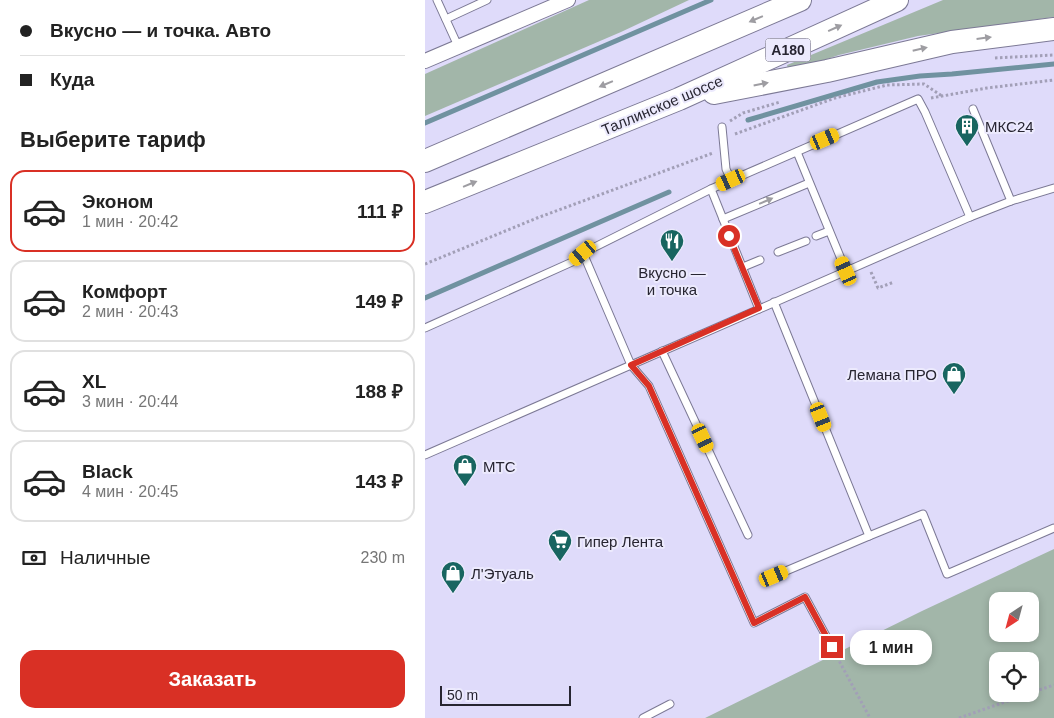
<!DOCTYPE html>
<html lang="ru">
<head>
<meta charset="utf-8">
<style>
  :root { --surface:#fff; --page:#f2f2f2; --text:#222; --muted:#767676; --line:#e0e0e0; --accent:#d93025 }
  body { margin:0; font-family:Helvetica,sans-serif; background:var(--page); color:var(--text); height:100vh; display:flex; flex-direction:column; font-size:19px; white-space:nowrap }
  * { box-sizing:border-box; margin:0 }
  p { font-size:16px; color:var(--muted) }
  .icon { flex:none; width:28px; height:28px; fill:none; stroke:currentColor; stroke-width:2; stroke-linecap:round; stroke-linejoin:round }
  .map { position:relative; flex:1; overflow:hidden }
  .side { display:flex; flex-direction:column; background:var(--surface); width:425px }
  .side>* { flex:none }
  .hud { display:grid; align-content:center; height:110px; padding:0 20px; background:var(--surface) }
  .needle { width:32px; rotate:216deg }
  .fabs { position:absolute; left:564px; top:592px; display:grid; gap:10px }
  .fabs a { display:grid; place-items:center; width:50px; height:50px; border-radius:10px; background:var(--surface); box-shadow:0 2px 8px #0003; font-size:25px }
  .scale { position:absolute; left:15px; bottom:12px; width:131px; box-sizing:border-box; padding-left:5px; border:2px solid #272531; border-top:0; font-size:14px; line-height:18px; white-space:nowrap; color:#272531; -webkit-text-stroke:4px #eceafd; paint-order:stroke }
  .end { position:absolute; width:22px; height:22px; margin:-11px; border:6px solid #d93025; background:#fff; box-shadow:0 0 0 2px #fff }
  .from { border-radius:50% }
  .bubble { position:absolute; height:35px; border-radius:15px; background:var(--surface); box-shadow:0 2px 8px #0003; font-size:16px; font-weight:800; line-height:35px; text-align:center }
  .car { position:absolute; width:15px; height:30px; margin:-15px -8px; border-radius:6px; box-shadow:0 0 4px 1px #0007; background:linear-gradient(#f5c518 24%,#345 0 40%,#f5c518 0 76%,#345 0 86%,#f5c518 0) }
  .hud b { display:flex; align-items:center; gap:18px; height:48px; font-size:19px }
  .hud b+b { border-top:1px solid var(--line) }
  .hud i { width:12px; height:12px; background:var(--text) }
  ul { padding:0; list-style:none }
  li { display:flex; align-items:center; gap:15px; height:82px; margin:0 10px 8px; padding:0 10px; border:2px solid var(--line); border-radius:15px }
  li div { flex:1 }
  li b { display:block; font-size:19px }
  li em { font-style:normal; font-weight:800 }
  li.on { border-color:var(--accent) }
  li>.icon { width:45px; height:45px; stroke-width:1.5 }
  h2 { padding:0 20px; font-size:22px; line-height:60px }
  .pay { display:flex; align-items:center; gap:12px; height:55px; padding:0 20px; font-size:19px }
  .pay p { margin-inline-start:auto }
  .action { display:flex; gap:10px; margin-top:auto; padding:10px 20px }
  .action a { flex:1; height:58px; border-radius:15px; background:var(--accent); color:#fff; font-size:20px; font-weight:800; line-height:58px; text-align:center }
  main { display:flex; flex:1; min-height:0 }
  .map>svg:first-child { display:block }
</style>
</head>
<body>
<main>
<section class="side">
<div class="hud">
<b><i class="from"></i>Вкусно — и точка. Авто</b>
<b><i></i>Куда</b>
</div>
<h2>Выберите тариф</h2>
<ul>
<li class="on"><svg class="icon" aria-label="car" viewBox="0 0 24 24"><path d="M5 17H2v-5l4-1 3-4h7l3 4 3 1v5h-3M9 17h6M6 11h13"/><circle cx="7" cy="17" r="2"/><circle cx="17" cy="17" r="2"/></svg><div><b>Эконом</b><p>1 мин · 20:42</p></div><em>111 ₽</em></li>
<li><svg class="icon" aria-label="car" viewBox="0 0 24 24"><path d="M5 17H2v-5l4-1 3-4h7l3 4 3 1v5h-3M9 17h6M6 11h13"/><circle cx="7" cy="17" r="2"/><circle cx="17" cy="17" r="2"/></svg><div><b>Комфорт</b><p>2 мин · 20:43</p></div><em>149 ₽</em></li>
<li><svg class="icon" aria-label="car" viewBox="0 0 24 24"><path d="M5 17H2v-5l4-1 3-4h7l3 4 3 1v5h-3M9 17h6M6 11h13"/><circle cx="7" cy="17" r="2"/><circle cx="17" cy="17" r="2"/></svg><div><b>XL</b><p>3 мин · 20:44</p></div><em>188 ₽</em></li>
<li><svg class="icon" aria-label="car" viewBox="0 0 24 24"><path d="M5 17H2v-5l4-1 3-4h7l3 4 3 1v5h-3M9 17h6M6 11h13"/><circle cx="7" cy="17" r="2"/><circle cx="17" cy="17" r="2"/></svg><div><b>Black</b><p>4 мин · 20:45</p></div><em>143 ₽</em></li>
</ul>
<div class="pay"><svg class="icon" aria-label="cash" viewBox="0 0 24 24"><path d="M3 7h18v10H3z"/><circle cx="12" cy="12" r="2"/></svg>Наличные<p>230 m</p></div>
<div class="action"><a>Заказать</a></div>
</section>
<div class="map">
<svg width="629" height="718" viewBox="0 0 629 718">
  <rect width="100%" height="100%" fill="#dfdbfa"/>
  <g fill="#a2b6a9" fill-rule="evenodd">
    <polygon points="164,0 264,0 196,32 0,116 0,74"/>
    <polygon points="518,0 629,0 629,17 493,36 414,55 364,72 362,65"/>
    <path d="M629 549V718H280L497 611ZM605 601V634H572V601ZM572 661H605V694H572Z"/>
  </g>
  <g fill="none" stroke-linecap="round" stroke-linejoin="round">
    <g stroke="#7092a0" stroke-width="5">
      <polyline points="323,120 452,82 495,76 527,74 629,64"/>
      <polyline points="0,123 286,0"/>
      <polyline points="0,298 244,192"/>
    </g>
    <g stroke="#7c7995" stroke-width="9">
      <g id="service">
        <polyline points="12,0 33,46"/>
        <polyline points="21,19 62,0"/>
        <polyline points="548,109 586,201"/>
        <polyline points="297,127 301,169 306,180"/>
        <polyline points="372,152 421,271"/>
        <polyline points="286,189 334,309"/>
        <polyline points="298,219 384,183"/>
        <polyline points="391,236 404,231"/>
        <polyline points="353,252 381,241"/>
        <polyline points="158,253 206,365 224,386 329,623 380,597 407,647"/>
        <polyline points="318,267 335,260"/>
        <polyline points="349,302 444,536 349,576"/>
        <polyline points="0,328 147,262 158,253 286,189 493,99 500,112 545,217"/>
        <polyline points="237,351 323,535"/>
        <polyline points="0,455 545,217 586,201 629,188"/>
        <polyline points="444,536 498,514 522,574 629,528"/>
        <polyline points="218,718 245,704"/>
      </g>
    </g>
    <g stroke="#7c7995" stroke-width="16">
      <polyline id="minor" points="0,61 143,0"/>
    </g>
    <g stroke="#7c7995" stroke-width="24">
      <g id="primary">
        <polyline points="289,93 402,71 527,42 629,29"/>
        <polyline points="0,161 375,0"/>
        <polyline points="0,202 254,99 472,0"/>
      </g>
    </g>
    <g stroke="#a29fb7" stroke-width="3" stroke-dasharray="2.5 2.5" stroke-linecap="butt">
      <polyline points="570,58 629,55"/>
      <polyline points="506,98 562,88 629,80"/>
      <polyline points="305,121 318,113 355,102"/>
      <polyline points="310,134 410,98 462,85 499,84 517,96"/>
      <polyline points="0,264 112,218 288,153"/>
      <polyline points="446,272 453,288 469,282"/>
      <polyline points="412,657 445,718"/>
      <polyline points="605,693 629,685"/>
      <polyline points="534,718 603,694"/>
    </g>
    <use href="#service" stroke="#fff" stroke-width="7"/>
    <use href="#minor" stroke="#fff" stroke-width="14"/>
    <use href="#primary" stroke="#fff" stroke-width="22"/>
  </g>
  <defs><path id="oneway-solid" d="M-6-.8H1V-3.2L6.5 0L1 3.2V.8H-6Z" transform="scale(1.25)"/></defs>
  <g fill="#9e9da2">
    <use href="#oneway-solid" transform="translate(331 19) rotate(157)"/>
    <use href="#oneway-solid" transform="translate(410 28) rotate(-24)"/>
    <use href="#oneway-solid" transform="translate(559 38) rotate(-7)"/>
    <use href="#oneway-solid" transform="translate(495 49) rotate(-13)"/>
    <use href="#oneway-solid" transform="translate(181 84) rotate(157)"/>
    <use href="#oneway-solid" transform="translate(336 84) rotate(-11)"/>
    <use href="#oneway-solid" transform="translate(45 184) rotate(-22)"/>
    <use href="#oneway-solid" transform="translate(341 201) rotate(-23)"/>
  </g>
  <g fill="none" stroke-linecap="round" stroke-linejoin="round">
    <polyline stroke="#d93025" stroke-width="6" points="304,236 334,308 206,365 224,386 329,623 380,597 407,647"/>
  </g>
  <defs>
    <g id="building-pin" transform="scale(1.25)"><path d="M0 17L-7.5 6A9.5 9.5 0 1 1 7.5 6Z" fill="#186560" stroke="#eceafd"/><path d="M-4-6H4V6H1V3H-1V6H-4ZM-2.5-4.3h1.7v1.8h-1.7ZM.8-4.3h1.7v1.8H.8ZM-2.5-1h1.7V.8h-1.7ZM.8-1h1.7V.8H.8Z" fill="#fff"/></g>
    <g id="restaurant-pin" transform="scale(1.25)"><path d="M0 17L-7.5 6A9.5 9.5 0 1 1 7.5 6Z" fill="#186560" stroke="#eceafd"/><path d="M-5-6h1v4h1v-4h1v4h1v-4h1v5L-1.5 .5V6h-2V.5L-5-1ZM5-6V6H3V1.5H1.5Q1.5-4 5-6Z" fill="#fff"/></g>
    <g id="shop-pin" transform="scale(1.25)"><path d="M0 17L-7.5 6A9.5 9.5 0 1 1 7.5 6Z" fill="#186560" stroke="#eceafd"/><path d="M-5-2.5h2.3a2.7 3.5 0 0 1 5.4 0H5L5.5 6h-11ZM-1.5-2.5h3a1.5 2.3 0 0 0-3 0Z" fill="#fff"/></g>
    <g id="supermarket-pin" transform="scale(1.25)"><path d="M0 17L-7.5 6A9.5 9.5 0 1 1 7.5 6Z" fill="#186560" stroke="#eceafd"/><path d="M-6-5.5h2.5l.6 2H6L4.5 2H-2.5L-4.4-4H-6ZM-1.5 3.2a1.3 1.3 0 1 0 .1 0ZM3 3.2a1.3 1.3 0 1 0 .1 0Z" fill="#fff"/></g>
  </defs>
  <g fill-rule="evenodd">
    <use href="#building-pin" x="542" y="126"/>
    <use href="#restaurant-pin" x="247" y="241"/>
    <use href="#shop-pin" x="529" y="374"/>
    <use href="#shop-pin" x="40" y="466"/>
    <use href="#supermarket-pin" x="135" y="541"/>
    <use href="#shop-pin" x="28" y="573"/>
  </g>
  <g text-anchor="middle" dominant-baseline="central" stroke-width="4" stroke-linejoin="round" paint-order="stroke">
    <rect fill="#eceafd" stroke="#62606e" stroke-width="1" x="340.5" y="38.5" width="45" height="23" rx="4"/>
    <g font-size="14" font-weight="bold" fill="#272531">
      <text x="363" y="50">A180</text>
    </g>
    <g font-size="15" fill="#272531" stroke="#eceafd">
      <text transform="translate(237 105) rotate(-23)">Таллинское шоссе</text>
    </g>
    <g font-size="15" fill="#272531" stroke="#eceafd" text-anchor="start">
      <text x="560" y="126">МКС24</text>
      <text x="247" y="272" text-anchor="middle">Вкусно —<tspan x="247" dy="17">и точка</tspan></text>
      <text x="512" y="374" text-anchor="end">Лемана ПРО</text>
      <text x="58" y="466">МТС</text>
      <text x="152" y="541">Гипер Лента</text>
      <text x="46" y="573">Л'Этуаль</text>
    </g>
  </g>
</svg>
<div class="fabs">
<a><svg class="needle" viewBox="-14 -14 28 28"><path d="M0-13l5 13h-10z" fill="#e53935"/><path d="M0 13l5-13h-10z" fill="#767676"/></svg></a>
<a><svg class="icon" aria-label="locate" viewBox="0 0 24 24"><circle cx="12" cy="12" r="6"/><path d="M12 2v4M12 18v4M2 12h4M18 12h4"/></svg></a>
</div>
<div class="scale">50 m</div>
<i class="end from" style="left:304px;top:236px"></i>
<i class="end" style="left:407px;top:647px"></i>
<div class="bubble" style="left:425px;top:630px;width:82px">1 мин</div>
<i class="car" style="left:400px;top:139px;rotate:67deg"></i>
<i class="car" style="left:306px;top:180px;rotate:246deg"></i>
<i class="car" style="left:158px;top:253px;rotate:230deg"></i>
<i class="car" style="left:421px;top:271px;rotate:336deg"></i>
<i class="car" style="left:396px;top:417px;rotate:158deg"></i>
<i class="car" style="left:278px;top:438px;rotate:155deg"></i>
<i class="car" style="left:349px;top:576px;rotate:67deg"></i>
</div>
</main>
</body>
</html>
